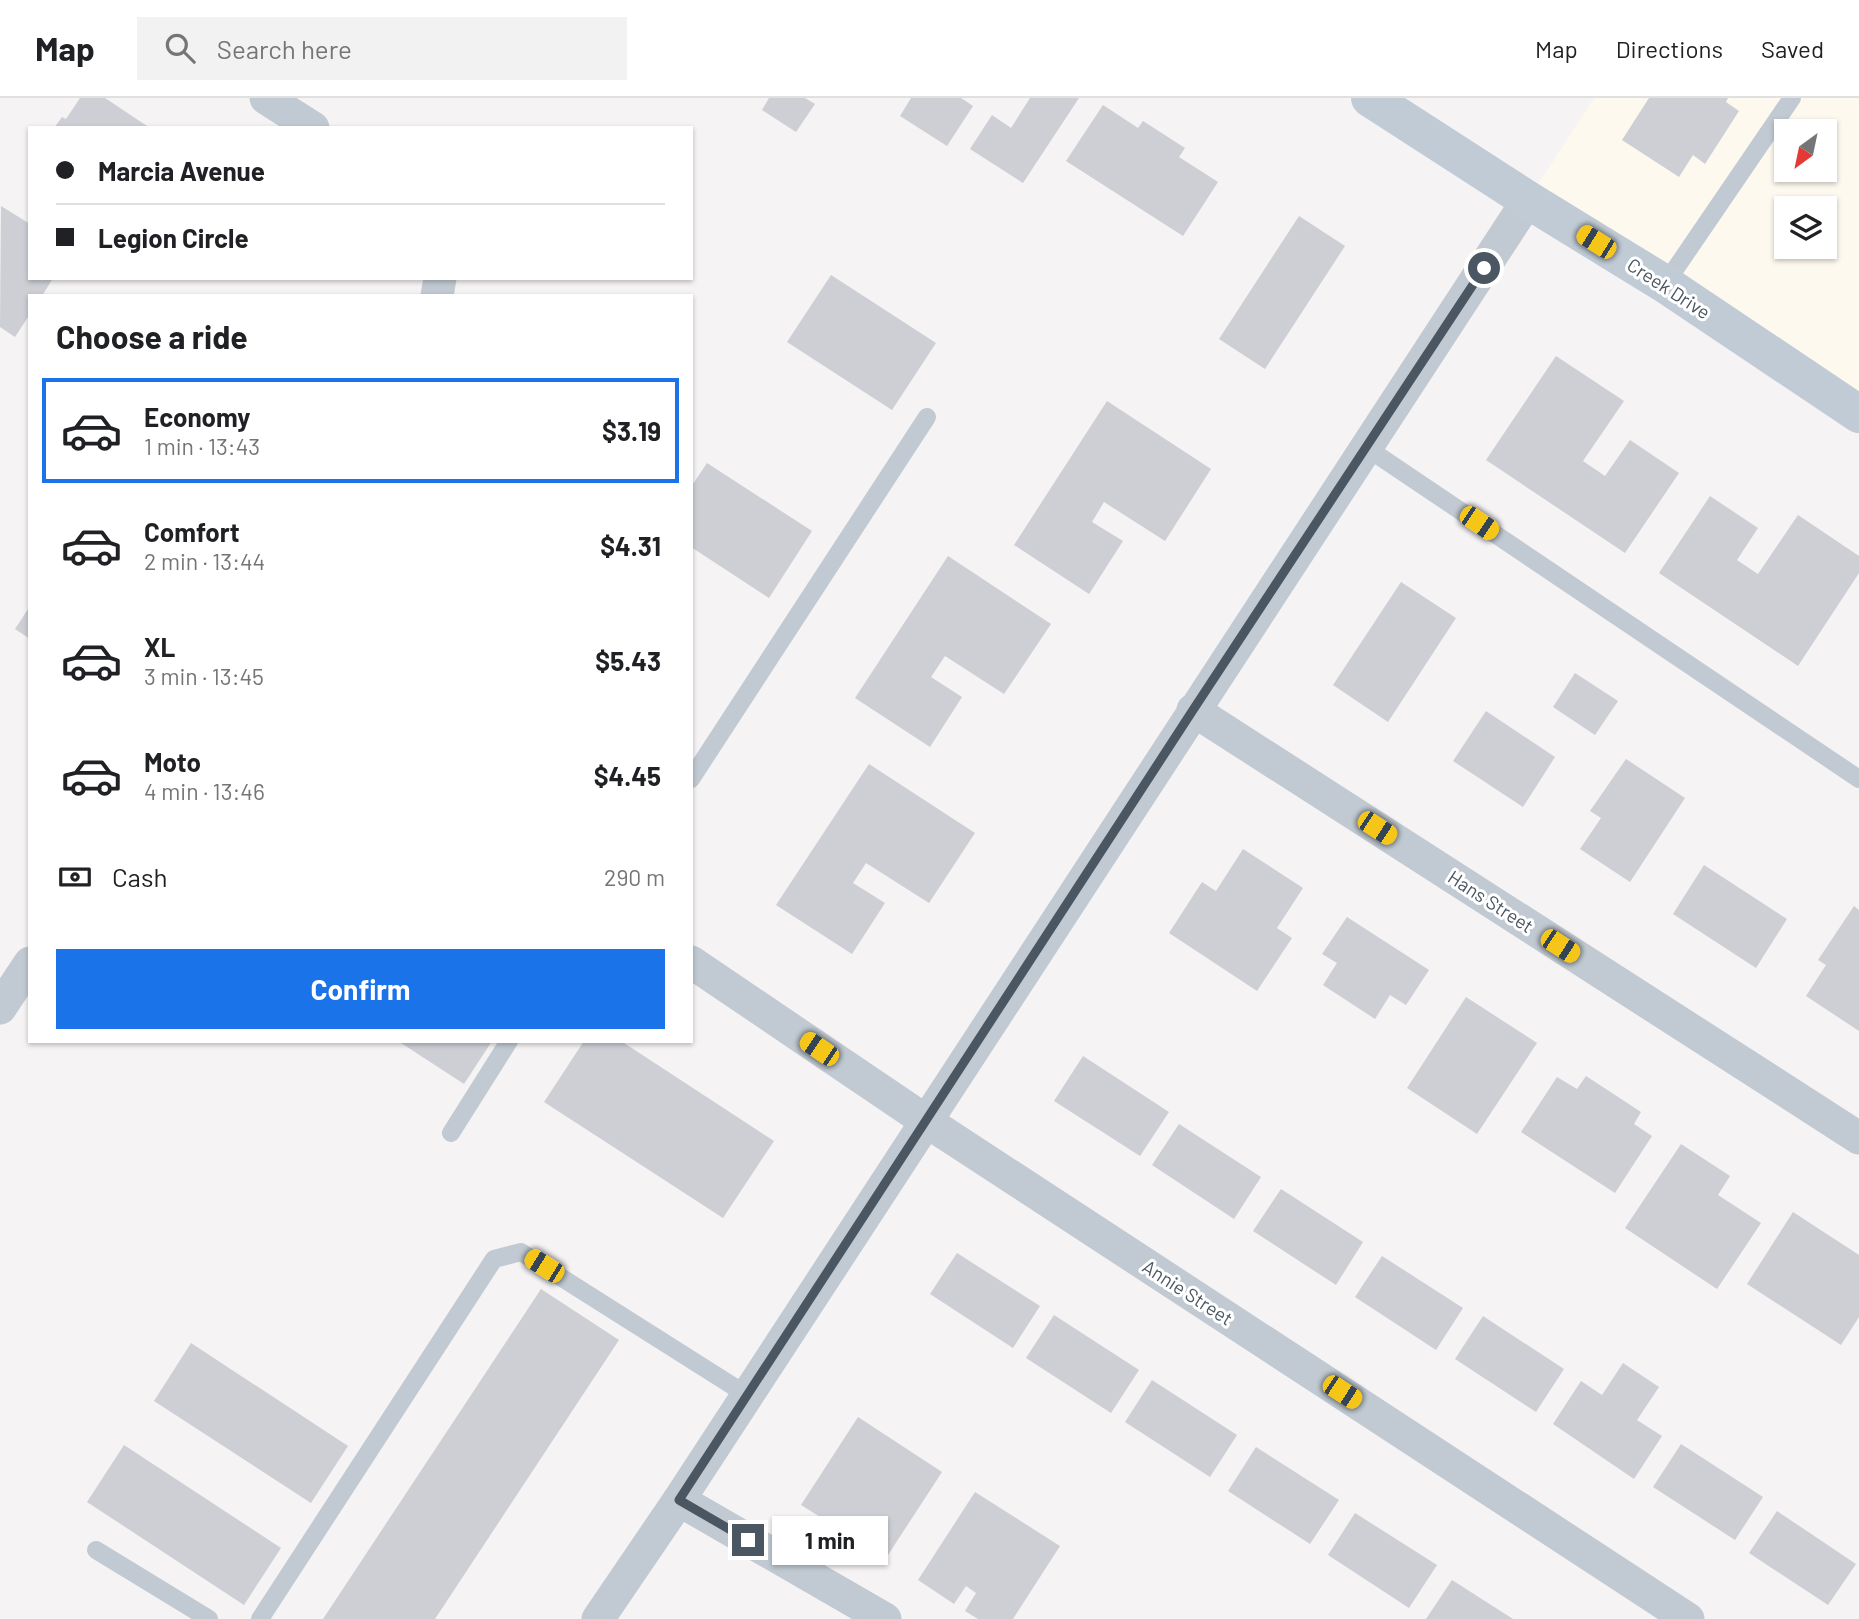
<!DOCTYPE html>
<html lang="en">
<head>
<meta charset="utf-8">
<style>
  :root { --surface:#fff; --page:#f2f2f2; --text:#202124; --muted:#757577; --line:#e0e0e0; --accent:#1a73e8 }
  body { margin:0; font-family:Barlow,sans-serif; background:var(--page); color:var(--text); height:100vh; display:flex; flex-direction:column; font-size:26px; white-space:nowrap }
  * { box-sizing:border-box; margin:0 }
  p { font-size:23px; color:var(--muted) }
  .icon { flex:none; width:38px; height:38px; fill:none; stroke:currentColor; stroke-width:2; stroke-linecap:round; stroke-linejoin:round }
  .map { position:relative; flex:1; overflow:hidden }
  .sheet { position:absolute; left:28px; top:196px; width:665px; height:749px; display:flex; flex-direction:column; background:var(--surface); border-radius:0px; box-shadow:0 2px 5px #0004 }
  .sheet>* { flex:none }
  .top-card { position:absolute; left:28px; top:28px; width:665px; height:154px; border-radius:0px; box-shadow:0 2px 5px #0004; display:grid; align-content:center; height:154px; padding:0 28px; background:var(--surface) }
  .needle { width:46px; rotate:213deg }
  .fabs { position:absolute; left:1774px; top:21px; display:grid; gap:14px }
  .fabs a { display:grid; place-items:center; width:63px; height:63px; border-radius:0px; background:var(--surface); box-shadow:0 2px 5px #0004; font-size:35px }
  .end { position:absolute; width:32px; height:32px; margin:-16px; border:9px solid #4a5661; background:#fff; box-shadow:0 0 0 4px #fff }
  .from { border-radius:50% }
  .bubble { position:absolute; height:49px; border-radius:0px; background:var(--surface); box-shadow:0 2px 5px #0004; font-size:23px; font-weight:700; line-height:49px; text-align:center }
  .car { position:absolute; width:21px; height:42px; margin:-21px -10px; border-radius:9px; box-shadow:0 0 5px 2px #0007; background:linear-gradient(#f5c518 24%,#345 0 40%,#f5c518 0 76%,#345 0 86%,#f5c518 0) }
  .top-card b { display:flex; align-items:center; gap:24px; height:66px; font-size:26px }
  .top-card b+b { border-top:2px solid var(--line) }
  .top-card i { width:18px; height:18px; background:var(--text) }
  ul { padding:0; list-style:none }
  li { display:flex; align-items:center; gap:21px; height:105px; margin:0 14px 10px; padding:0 14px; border:4px solid transparent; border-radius:0px }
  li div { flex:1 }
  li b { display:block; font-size:26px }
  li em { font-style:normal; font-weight:700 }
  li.selected { border-color:var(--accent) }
  li>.icon { width:63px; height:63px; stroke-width:1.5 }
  h2 { padding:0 28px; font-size:32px; line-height:84px }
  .pay { display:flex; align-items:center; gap:18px; height:77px; padding:0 28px; font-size:26px }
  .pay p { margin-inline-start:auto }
  .action { display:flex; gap:14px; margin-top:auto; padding:14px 28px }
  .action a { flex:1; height:80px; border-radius:0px; background:var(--accent); color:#fff; font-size:28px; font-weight:700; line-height:80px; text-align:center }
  header { display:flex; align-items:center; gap:42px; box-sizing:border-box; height:98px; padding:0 35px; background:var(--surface); border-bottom:2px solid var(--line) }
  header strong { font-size:33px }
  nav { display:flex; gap:38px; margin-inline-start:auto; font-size:24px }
  .search { width:490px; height:63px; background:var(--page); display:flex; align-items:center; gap:18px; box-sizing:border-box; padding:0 24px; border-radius:0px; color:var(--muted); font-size:26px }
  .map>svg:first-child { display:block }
</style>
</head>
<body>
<header>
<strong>Map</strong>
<div class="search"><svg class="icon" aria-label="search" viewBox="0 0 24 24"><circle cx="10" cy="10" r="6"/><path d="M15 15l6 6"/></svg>Search here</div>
<nav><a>Map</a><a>Directions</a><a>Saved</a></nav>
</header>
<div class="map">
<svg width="1859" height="1521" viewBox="0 0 1859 1521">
  <rect width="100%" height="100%" fill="#f5f3f3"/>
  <path fill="#fdf9ef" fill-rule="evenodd" d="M1594 0H1859V319L1528 102ZM1787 33H1825V72H1787ZM1787 110H1825V149H1787Z"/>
  <g fill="#cdcfd5">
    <polygon points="80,0 105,0 150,30 54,30 62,19 66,21"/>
    <polygon points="769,0 805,0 815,6 796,34 762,12"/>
    <polygon points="911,0 961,0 973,8 947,48 900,18"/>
    <polygon points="1030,0 1079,0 1023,85 970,51 992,17 1011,30"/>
    <polygon points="1649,0 1728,0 1726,4 1739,13 1705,66 1693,57 1679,79 1622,42"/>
    <polygon points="1103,7 1138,30 1143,23 1185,50 1179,59 1218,84 1183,138 1066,63"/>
    <polygon points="1,108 30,126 30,180 53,180 42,198 30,198 30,216 15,239 0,229"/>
    <polygon points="1299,118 1345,148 1265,271 1219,241"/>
    <polygon points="831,177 936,245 892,312 787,244"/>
    <polygon points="1556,258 1624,303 1583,363 1605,378 1630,342 1679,375 1625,455 1486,362"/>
    <polygon points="1107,303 1211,371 1165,443 1104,404 1092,424 1123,443 1089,496 1014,447"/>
    <polygon points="707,365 812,433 769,500 691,449 691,389"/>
    <polygon points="1710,398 1758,430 1737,462 1758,476 1798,417 1859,458 1859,475 1798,568 1659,475"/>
    <polygon points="948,458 1051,526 1004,596 945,558 931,579 962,599 930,649 855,600"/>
    <polygon points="1401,484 1456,520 1388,624 1333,587"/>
    <polygon points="30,508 30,541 15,531"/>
    <polygon points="1575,575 1618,603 1595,637 1553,609"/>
    <polygon points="1486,613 1555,659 1523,709 1453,663"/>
    <polygon points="1626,661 1685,700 1630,784 1580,751 1601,720 1590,713"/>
    <polygon points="869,666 975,735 929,805 866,765 853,785 885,805 852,856 776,807"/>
    <polygon points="1243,751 1303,790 1277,830 1292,840 1257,893 1169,835 1202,784 1216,793"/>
    <polygon points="1704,767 1787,821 1756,870 1673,816"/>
    <polygon points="1854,808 1859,812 1859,933 1806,898 1826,867 1818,862"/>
    <polygon points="1347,819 1429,872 1406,907 1390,897 1375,921 1323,887 1337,865 1322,856"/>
    <polygon points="1466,899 1537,945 1477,1036 1407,990"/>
    <polygon points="398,943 492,943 464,986"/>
    <polygon points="584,943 621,943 774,1043 723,1120 544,1004"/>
    <polygon points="1083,958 1169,1014 1140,1058 1054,1003"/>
    <polygon points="1586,978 1641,1014 1634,1026 1652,1038 1615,1095 1521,1034 1557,979 1577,991"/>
    <polygon points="1179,1026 1261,1079 1234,1121 1152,1067"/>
    <polygon points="1681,1046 1730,1078 1718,1097 1761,1125 1717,1191 1625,1130"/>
    <polygon points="1281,1091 1363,1144 1336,1187 1253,1133"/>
    <polygon points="1793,1114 1859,1157 1859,1219 1841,1247 1747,1186"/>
    <polygon points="957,1155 1040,1208 1013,1250 930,1196"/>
    <polygon points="1382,1158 1463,1210 1436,1252 1355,1199"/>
    <polygon points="541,1191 619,1242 435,1521 323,1521"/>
    <polygon points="1054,1217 1139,1272 1111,1315 1026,1260"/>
    <polygon points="1483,1218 1564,1271 1536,1314 1455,1261"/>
    <polygon points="191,1245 348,1348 311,1405 154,1303"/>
    <polygon points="1623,1265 1659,1289 1637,1322 1662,1338 1634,1381 1553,1326 1581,1283 1602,1297"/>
    <polygon points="1152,1282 1237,1337 1210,1379 1125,1324"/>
    <polygon points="858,1319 942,1374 886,1460 801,1407"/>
    <polygon points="1681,1346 1763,1399 1735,1442 1653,1389"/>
    <polygon points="124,1347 281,1450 244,1507 87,1404"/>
    <polygon points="1256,1349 1339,1402 1310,1446 1228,1393"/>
    <polygon points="975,1394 1060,1448 1013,1521 978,1521 965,1513 976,1495 966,1488 954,1506 918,1482"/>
    <polygon points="1777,1413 1856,1466 1828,1507 1749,1455"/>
    <polygon points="1355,1415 1437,1467 1409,1510 1328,1457"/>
    <polygon points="1452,1482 1513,1521 1426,1521"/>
  </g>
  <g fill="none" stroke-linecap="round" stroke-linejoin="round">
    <g stroke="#c1cad2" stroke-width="18">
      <polyline points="1665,186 1792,0"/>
      <polyline points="1367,350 1859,681"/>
      <polyline points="691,681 927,319"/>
      <polyline points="451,1035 509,943"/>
      <polyline points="96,1452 209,1521"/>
      <polyline points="260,1521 494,1161 521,1154 747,1297"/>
    </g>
    <g stroke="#c1cad2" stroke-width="33">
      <polyline points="266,0 313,30"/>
      <polyline points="437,198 440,180"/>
      <polyline points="1193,612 1859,1040"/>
      <polyline points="691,864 926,1023 1688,1521"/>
      <polyline points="0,910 30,865"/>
      <polyline points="679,1402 885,1521"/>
      <polyline points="598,1521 679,1402 1528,102"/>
    </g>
    <polyline stroke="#c1cbd6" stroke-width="38" points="1370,0 1528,102 1665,186 1859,316"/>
  </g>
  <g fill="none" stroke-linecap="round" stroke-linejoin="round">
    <polyline stroke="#4a5661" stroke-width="9" points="748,1442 679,1402 1193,612 1484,170"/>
  </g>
  <g text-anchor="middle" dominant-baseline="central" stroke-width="6" stroke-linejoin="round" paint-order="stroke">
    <g font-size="19" fill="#4a5661" stroke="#fff">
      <text transform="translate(1669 190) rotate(33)">Creek Drive</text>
      <text transform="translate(1491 803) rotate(33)">Hans Street</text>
      <text transform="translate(1188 1194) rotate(33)">Annie Street</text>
    </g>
  </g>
</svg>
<div class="fabs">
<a><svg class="needle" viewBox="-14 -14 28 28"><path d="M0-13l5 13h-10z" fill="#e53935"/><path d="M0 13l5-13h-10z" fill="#757577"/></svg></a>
<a><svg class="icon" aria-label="layers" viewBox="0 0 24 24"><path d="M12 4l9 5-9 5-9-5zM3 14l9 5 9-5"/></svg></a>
</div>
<i class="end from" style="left:1484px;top:170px"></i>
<i class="end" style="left:748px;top:1442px"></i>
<div class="bubble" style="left:772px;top:1418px;width:116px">1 min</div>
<i class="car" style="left:1596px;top:144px;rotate:302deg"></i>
<i class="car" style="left:1479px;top:425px;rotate:124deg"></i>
<i class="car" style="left:1377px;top:730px;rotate:123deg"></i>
<i class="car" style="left:1560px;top:848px;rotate:123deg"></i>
<i class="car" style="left:819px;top:951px;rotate:304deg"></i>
<i class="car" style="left:544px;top:1168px;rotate:302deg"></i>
<i class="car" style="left:1342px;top:1294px;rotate:123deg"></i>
<div class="top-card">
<b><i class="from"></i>Marcia Avenue</b>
<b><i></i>Legion Circle</b>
</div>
<section class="sheet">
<h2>Choose a ride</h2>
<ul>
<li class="selected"><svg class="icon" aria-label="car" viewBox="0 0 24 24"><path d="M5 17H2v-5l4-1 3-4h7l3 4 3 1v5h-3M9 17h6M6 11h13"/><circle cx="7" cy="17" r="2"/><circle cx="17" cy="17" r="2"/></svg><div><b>Economy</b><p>1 min · 13:43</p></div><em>$3.19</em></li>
<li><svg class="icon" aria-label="car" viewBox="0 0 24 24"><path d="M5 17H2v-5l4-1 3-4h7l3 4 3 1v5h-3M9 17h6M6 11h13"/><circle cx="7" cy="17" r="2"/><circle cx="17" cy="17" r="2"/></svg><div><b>Comfort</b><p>2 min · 13:44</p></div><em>$4.31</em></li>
<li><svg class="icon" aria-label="car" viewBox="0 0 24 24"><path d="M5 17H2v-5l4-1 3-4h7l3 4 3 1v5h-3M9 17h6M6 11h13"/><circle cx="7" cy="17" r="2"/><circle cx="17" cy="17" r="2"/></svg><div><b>XL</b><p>3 min · 13:45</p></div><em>$5.43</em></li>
<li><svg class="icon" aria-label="car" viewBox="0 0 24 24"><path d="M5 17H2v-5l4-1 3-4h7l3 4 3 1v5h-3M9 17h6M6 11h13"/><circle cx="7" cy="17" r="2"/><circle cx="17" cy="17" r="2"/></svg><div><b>Moto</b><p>4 min · 13:46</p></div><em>$4.45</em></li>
</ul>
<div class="pay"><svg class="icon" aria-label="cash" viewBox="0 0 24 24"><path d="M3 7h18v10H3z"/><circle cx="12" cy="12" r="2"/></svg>Cash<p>290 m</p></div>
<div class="action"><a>Confirm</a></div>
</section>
</div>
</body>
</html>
